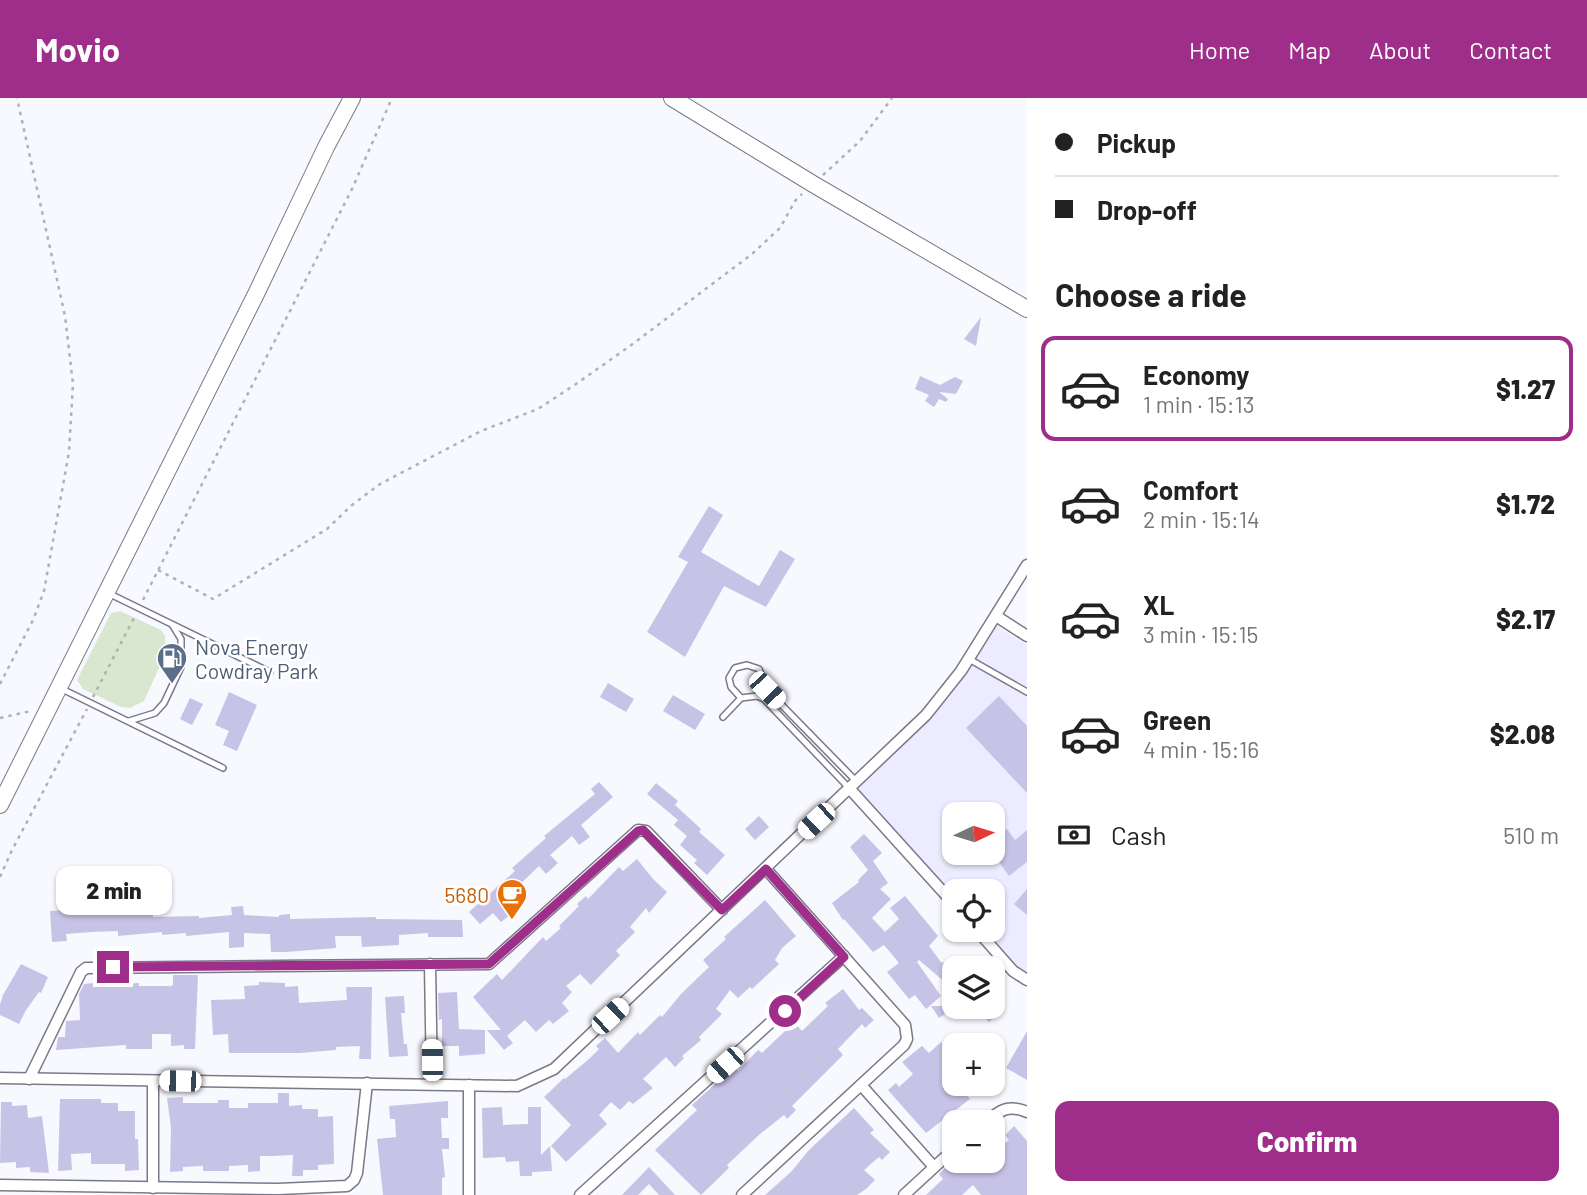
<!DOCTYPE html>
<html lang="en">
<head>
<meta charset="utf-8">
<style>
  :root { --surface:#fff; --page:#f2f2f2; --text:#222; --muted:#767676; --line:#e0e0e0; --accent:#9f2d8a }
  body { margin:0; font-family:Barlow,sans-serif; background:var(--page); color:var(--text); height:100vh; display:flex; flex-direction:column; font-size:26px; white-space:nowrap }
  * { box-sizing:border-box; margin:0 }
  p { font-size:23px; color:var(--muted) }
  .icon { flex:none; width:38px; height:38px; fill:none; stroke:currentColor; stroke-width:2; stroke-linecap:round; stroke-linejoin:round }
  .map { position:relative; flex:1; overflow:hidden }
  .side { display:flex; flex-direction:column; background:var(--surface); width:560px }
  .side>* { flex:none }
  .hud { display:grid; align-content:center; height:154px; padding:0 28px; background:var(--surface) }
  .needle { width:46px; rotate:86deg }
  .tools { position:absolute; left:942px; top:704px; display:grid; gap:14px }
  .tools a { display:grid; place-items:center; width:63px; height:63px; border-radius:14px; background:var(--surface); box-shadow:0 2px 5px #0004; font-size:35px }
  .end { position:absolute; width:32px; height:32px; margin:-16px; border:9px solid #9f2d8a; background:#fff; box-shadow:0 0 0 4px #fff }
  .from { border-radius:50% }
  .bubble { position:absolute; height:49px; border-radius:14px; background:var(--surface); box-shadow:0 2px 5px #0004; font-size:23px; font-weight:800; line-height:49px; text-align:center }
  .car { position:absolute; width:21px; height:42px; margin:-21px -10px; border-radius:9px; box-shadow:0 0 5px 2px #0007; background:linear-gradient(#fff 24%,#345 0 40%,#fff 0 76%,#345 0 86%,#fff 0) }
  .hud b { display:flex; align-items:center; gap:24px; height:66px; font-size:26px }
  .hud b+b { border-top:2px solid var(--line) }
  .hud i { width:18px; height:18px; background:var(--text) }
  ul { padding:0; list-style:none }
  li { display:flex; align-items:center; gap:21px; height:105px; margin:0 14px 10px; padding:0 14px; border:4px solid transparent; border-radius:14px }
  li div { flex:1 }
  li b { display:block; font-size:26px }
  li em { font-style:normal; font-weight:800 }
  li.on { border-color:var(--accent) }
  li>.icon { width:63px; height:63px; stroke-width:1.5 }
  h2 { padding:0 28px; font-size:32px; line-height:84px }
  .pay { display:flex; align-items:center; gap:18px; height:77px; padding:0 28px; font-size:26px }
  .pay p { margin-inline-start:auto }
  .button { display:flex; gap:14px; margin-top:auto; padding:14px 28px }
  .button a { flex:1; height:80px; border-radius:14px; background:var(--accent); color:#fff; font-size:28px; font-weight:800; line-height:80px; text-align:center }
  header { display:flex; align-items:center; gap:42px; box-sizing:border-box; height:98px; padding:0 35px; background:var(--accent); color:#fff }
  header strong { font-size:33px }
  nav { display:flex; gap:38px; margin-inline-start:auto; font-size:24px }
  main { display:flex; flex:1; min-height:0 }
  .map>svg:first-child { display:block }
</style>
</head>
<body>
<header>
<strong>Movio</strong>
<nav><a>Home</a><a>Map</a><a>About</a><a>Contact</a></nav>
</header>
<main>
<div class="map">
<svg width="1027" height="1097" viewBox="0 0 1027 1097">
  <rect width="100%" height="100%" fill="#f8f8ff"/>
  <path fill="#edebff" fill-rule="evenodd" d="M996 528 1027 547V878L1015 869 981 831H992V793H954V801L856 691 946 603 966 576ZM954 716H992V754H954Z"/>
  <polygon fill="#d9e7d0" points="120,513 161,532 165,538 166,555 144,603 130,610 121,609 83,591 77,582 111,515"/>
  <g fill="#c7c3e7">
    <polygon points="981,219 976,248 964,241"/>
    <polygon points="920,278 940,287 955,279 963,283 956,296 939,294 948,301 946,304 939,301 934,309 925,303 929,297 915,291"/>
    <polygon points="709,408 723,417 701,454 759,488 780,452 795,461 766,509 724,488 685,559 647,534 688,464 678,459"/>
    <polygon points="608,585 634,601 626,614 600,599"/>
    <polygon points="229,594 257,607 237,653 223,647 229,633 215,627"/>
    <polygon points="673,597 705,616 695,632 663,613"/>
    <polygon points="999,598 1027,628 1027,695 966,630"/>
    <polygon points="190,600 203,606 192,627 180,621"/>
    <polygon points="599,684 613,699 581,727 590,739 579,747 572,738 550,757 558,765 546,776 539,768 517,789 519,792 506,803 515,813 501,824 493,815 480,826 469,814 515,773 512,770 546,740 544,738 595,696 591,691"/>
    <polygon points="656,685 678,703 675,707 701,731 699,734 725,757 707,777 694,765 697,762 680,747 687,738 674,727 678,722 647,696"/>
    <polygon points="759,718 769,729 755,742 745,731"/>
    <polygon points="1007,731 1015,742 1027,732 1027,764 1009,778 992,754 992,742"/>
    <polygon points="864,736 882,755 873,763 888,785 880,791 891,801 872,820 885,834 899,821 890,810 905,798 938,838 929,848 941,864 947,866 954,876 954,892 919,862 917,864 941,898 926,911 915,897 909,901 887,874 899,865 884,847 873,854 844,821 843,822 832,805 859,784 858,782 868,772 850,749"/>
    <polygon points="637,761 653,781 667,794 649,815 646,810 630,829 635,834 616,853 620,857 591,887 580,876 566,888 572,894 562,905 569,913 553,926 549,922 536,934 525,922 507,938 513,945 504,952 487,932 501,932 473,899 497,876 502,882 543,839 546,843 561,830 559,828 579,808 577,806 586,798 588,801 619,769 623,773"/>
    <polygon points="1027,791 1027,817 1014,806"/>
    <polygon points="765,802 796,838 782,850 775,862 779,866 752,891 750,889 738,900 730,892 716,911 722,916 699,939 701,942 682,958 684,960 675,969 666,959 643,981 653,990 633,1006 629,1003 620,1012 611,1004 599,1017 607,1026 566,1064 551,1048 571,1027 544,999 564,980 565,981 589,961 599,951 596,948 605,940 618,955 638,934 640,937 660,917 662,919 681,896 709,869 703,862 726,841 724,839"/>
    <polygon points="243,808 244,817 279,819 279,817 290,816 290,821 376,819 376,821 462,822 463,839 428,839 428,835 399,837 399,847 362,849 361,838 335,838 336,850 286,854 271,854 270,836 244,835 244,849 229,850 229,834 186,838 186,835 162,837 162,834 118,838 118,833 92,834 66,836 67,843 52,844 50,813 65,812 65,815 138,814 138,817 153,816 153,819 199,818 199,820 232,817 231,809"/>
    <polygon points="21,866 48,879 41,895 39,894 26,912 19,926 0,917 0,907 3,897"/>
    <polygon points="173,877 198,877 195,951 184,951 184,947 171,948 171,936 152,936 152,951 126,951 126,947 56,952 58,939 65,939 66,923 80,922 79,896 84,886 93,885 93,888 139,885 139,888 171,888 173,887"/>
    <polygon points="259,884 285,885 285,889 298,888 299,905 347,902 346,889 372,889 371,961 359,961 360,948 336,949 336,952 300,955 229,955 228,936 213,937 211,902 245,901 244,888 259,887"/>
    <polygon points="843,891 859,912 862,910 874,922 865,930 862,926 838,951 843,957 792,1008 796,1012 787,1021 784,1017 760,1036 727,1067 729,1070 701,1097 655,1052 697,1012 692,1007 734,969 738,973 758,952 762,955 785,933 783,930 792,922 802,933 828,908 825,905"/>
    <polygon points="457,894 459,931 485,932 485,956 459,958 459,948 442,948 442,921 439,922 438,895"/>
    <polygon points="404,898 405,915 401,915 404,946 407,946 408,958 389,959 385,899"/>
    <polygon points="997,903 1004,911 989,924 974,908 992,908"/>
    <polygon points="931,908 957,908 939,920"/>
    <polygon points="1027,933 1027,982 1006,970"/>
    <polygon points="941,944 954,957 954,985 957,985 970,1001 926,1035 888,992 896,985 899,989 913,976 902,964 922,948 929,955"/>
    <polygon points="278,995 289,995 289,1008 302,1007 302,1011 318,1011 318,1019 333,1018 334,1066 318,1067 318,1072 303,1072 303,1078 292,1078 293,1057 273,1058 260,1058 260,1073 248,1074 248,1067 229,1068 229,1073 203,1073 203,1068 183,1069 183,1073 170,1074 171,1030 167,1000 183,999 183,1005 218,1005 218,1002 229,1002 229,1010 248,1010 248,1005 278,1005"/>
    <polygon points="60,1001 101,1001 101,1005 118,1005 118,1013 135,1013 135,1041 138,1041 139,1072 125,1073 125,1066 91,1066 91,1055 71,1056 72,1072 58,1073"/>
    <polygon points="448,1003 448,1020 441,1020 442,1040 449,1040 449,1051 442,1051 445,1079 442,1080 442,1097 383,1097 377,1041 396,1039 395,1021 390,1021 389,1008"/>
    <polygon points="1,1004 12,1004 12,1008 27,1007 28,1020 42,1018 49,1075 30,1074 30,1069 16,1070 16,1064 0,1065"/>
    <polygon points="502,1009 503,1027 528,1026 528,1009 541,1009 541,1057 550,1048 552,1073 532,1074 532,1078 520,1078 519,1063 506,1064 505,1059 483,1060 482,1010"/>
    <polygon points="854,1010 874,1032 870,1035 890,1054 882,1062 879,1059 864,1072 875,1082 866,1091 857,1097 765,1097 791,1074 809,1052"/>
    <polygon points="1014,1028 1027,1043 1027,1097 981,1097 973,1087 962,1097 926,1097 943,1081 939,1076 948,1067 953,1072 966,1062 992,1062 992,1056 1009,1042 1005,1037"/>
    <polygon points="649,1069 675,1097 659,1097 649,1086 638,1097 622,1097"/>
  </g>
  <g fill="none" stroke-linecap="round" stroke-linejoin="round">
    <g stroke="#7a7988" stroke-width="8">
      <g id="lane">
        <polyline points="110,496 270,574"/>
        <polyline points="969,561 1027,594"/>
        <polyline points="62,591 223,670"/>
        <polyline points="723,619 741,600"/>
        <polyline points="129,623 155,615 164,605 181,569 181,541 173,528"/>
        <polyline points="850,691 764,601 757,598 741,600 731,589 729,580 735,570 747,567 759,571 767,592 857,684"/>
      </g>
    </g>
    <g stroke="#7a7988" stroke-width="13">
      <g id="street">
        <polyline points="996,518 1027,538"/>
        <polyline points="850,691 954,806"/>
        <polyline points="976,831 1013,873 1027,882"/>
        <polyline points="430,866 432,986"/>
        <polyline points="0,980 517,988 554,971 926,617 961,573 1027,467"/>
        <polyline points="29,981 81,874 86,870 489,866 638,732 646,733 722,812"/>
        <polyline points="469,987 469,1097"/>
        <polyline points="861,987 934,1069"/>
        <path d="M986 1024C1000 1012 1009 1006 1027 1014"/>
        <polyline points="0,1087 278,1091 347,1088 354,1082 357,1075 367,985"/>
        <polyline points="153,1090 153,983"/>
        <polyline points="580,1097 844,858"/>
        <polyline points="742,1097 904,947 907,941 905,927 766,771"/>
        <polyline points="904,1097 954,1051"/>
      </g>
    </g>
    <g stroke="#7a7988" stroke-width="18">
      <g id="secondary">
        <polyline points="672,0 813,86 1027,211"/>
        <polyline points="0,707 256,196 326,49 352,0"/>
      </g>
    </g>
    <g stroke="#b1b0b7" stroke-width="2.5" stroke-dasharray="3.5 5" stroke-linecap="butt">
      <polyline points="823,77 860,43 892,0"/>
      <polyline points="158,472 213,501 327,431 352,407 380,386 481,333 538,311 576,286 630,248 752,156 780,130 795,103 802,96"/>
      <polyline points="143,502 352,91 392,0"/>
      <polyline points="0,586 33,522 44,493 69,354 73,286 65,218 17,0"/>
      <polyline points="93,599 135,518"/>
      <polyline points="0,620 31,613"/>
      <polyline points="0,779 12,752 87,611"/>
    </g>
    <use href="#lane" stroke="#fff" stroke-width="5"/>
    <use href="#street" stroke="#fff" stroke-width="10"/>
    <use href="#secondary" stroke="#fff" stroke-width="16"/>
  </g>
  <g fill="none" stroke-linecap="round" stroke-linejoin="round">
    <polyline stroke="#9f2d8a" stroke-width="9" points="113,869 489,866 638,733 643,732 722,812 766,771 844,859 785,913"/>
  </g>
  <defs>
    <g id="fuel-pin" transform="scale(1.575)"><path d="M0 17L-7.5 6A9.5 9.5 0 1 1 7.5 6Z" fill="#5c6f8a" stroke="#fff"/><path d="M-5.5-6h7V0h2V4h1.3V-2.5L3-4.5l.8-.8L6-3V5H2.5V1h-1V6h-7ZM-4.2-4.7v3.2H.2V-4.7Z" fill="#fff"/></g>
    <g id="cafe-pin" transform="scale(1.575)"><path d="M0 17L-7.5 6A9.5 9.5 0 1 1 7.5 6Z" fill="#e8710a" stroke="#fff"/><path d="M-5.5-4.5H6V0H3Q3 3.5 0 3.5H-2.5Q-5.5 3.5-5.5 0ZM3-3.2v2h1.7v-2ZM-6 4.5H4V6H-6Z" fill="#fff"/></g>
  </defs>
  <g fill-rule="evenodd">
    <use href="#fuel-pin" x="172" y="560"/>
    <use href="#cafe-pin" x="512" y="796"/>
  </g>
  <g text-anchor="middle" dominant-baseline="central" stroke-width="5" stroke-linejoin="round" paint-order="stroke">
    <g font-size="21" fill="#4e5e75" stroke="#fff" text-anchor="start">
      <text x="195" y="548">Nova Energy<tspan x="195" dy="24">Cowdray Park</tspan></text>
    </g>
    <g font-size="21" fill="#c56008" stroke="#fff" text-anchor="end">
      <text x="489" y="796">5680</text>
    </g>
  </g>
</svg>
<div class="tools">
<a><svg class="needle" viewBox="-14 -14 28 28"><path d="M0-13l5 13h-10z" fill="#e53935"/><path d="M0 13l5-13h-10z" fill="#767676"/></svg></a>
<a><svg class="icon" aria-label="locate" viewBox="0 0 24 24"><circle cx="12" cy="12" r="6"/><path d="M12 2v4M12 18v4M2 12h4M18 12h4"/></svg></a>
<a><svg class="icon" aria-label="layers" viewBox="0 0 24 24"><path d="M12 4l9 5-9 5-9-5zM3 14l9 5 9-5"/></svg></a>
<a>+</a>
<a>−</a>
</div>
<i class="end from" style="left:785px;top:913px"></i>
<i class="end" style="left:113px;top:869px"></i>
<div class="bubble" style="left:56px;top:768px;width:116px">2 min</div>
<i class="car" style="left:767px;top:592px;rotate:136deg"></i>
<i class="car" style="left:816px;top:723px;rotate:227deg"></i>
<i class="car" style="left:610px;top:918px;rotate:47deg"></i>
<i class="car" style="left:432px;top:962px;rotate:359deg"></i>
<i class="car" style="left:725px;top:967px;rotate:228deg"></i>
<i class="car" style="left:180px;top:983px;rotate:271deg"></i>
</div>
<section class="side">
<div class="hud">
<b><i class="from"></i>Pickup</b>
<b><i></i>Drop-off</b>
</div>
<h2>Choose a ride</h2>
<ul>
<li class="on"><svg class="icon" aria-label="car" viewBox="0 0 24 24"><path d="M5 17H2v-5l4-1 3-4h7l3 4 3 1v5h-3M9 17h6M6 11h13"/><circle cx="7" cy="17" r="2"/><circle cx="17" cy="17" r="2"/></svg><div><b>Economy</b><p>1 min · 15:13</p></div><em>$1.27</em></li>
<li><svg class="icon" aria-label="car" viewBox="0 0 24 24"><path d="M5 17H2v-5l4-1 3-4h7l3 4 3 1v5h-3M9 17h6M6 11h13"/><circle cx="7" cy="17" r="2"/><circle cx="17" cy="17" r="2"/></svg><div><b>Comfort</b><p>2 min · 15:14</p></div><em>$1.72</em></li>
<li><svg class="icon" aria-label="car" viewBox="0 0 24 24"><path d="M5 17H2v-5l4-1 3-4h7l3 4 3 1v5h-3M9 17h6M6 11h13"/><circle cx="7" cy="17" r="2"/><circle cx="17" cy="17" r="2"/></svg><div><b>XL</b><p>3 min · 15:15</p></div><em>$2.17</em></li>
<li><svg class="icon" aria-label="car" viewBox="0 0 24 24"><path d="M5 17H2v-5l4-1 3-4h7l3 4 3 1v5h-3M9 17h6M6 11h13"/><circle cx="7" cy="17" r="2"/><circle cx="17" cy="17" r="2"/></svg><div><b>Green</b><p>4 min · 15:16</p></div><em>$2.08</em></li>
</ul>
<div class="pay"><svg class="icon" aria-label="cash" viewBox="0 0 24 24"><path d="M3 7h18v10H3z"/><circle cx="12" cy="12" r="2"/></svg>Cash<p>510 m</p></div>
<div class="button"><a>Confirm</a></div>
</section>
</main>
</body>
</html>
